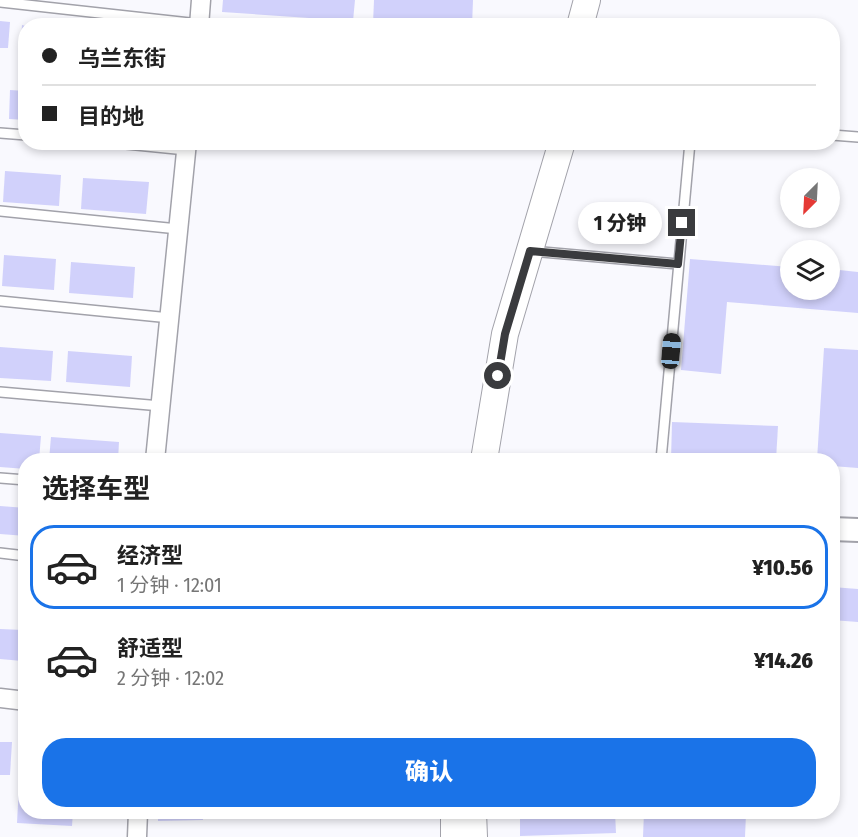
<!DOCTYPE html>
<html lang="zh">
<head>
<meta charset="utf-8">
<style>
  :root { --surface:#fff; --page:#f6f6f6; --text:#222; --muted:#767676; --line:#e0e0e0; --accent:#1a73e8 }
  body { margin:0; font-family:"Fira Sans Condensed","Noto Sans SC",sans-serif; background:var(--page); color:var(--text); height:100vh; display:flex; flex-direction:column; font-size:22px; white-space:nowrap }
  * { box-sizing:border-box; margin:0 }
  p { font-size:20px; color:var(--muted) }
  .icon { flex:none; width:33px; height:33px; fill:none; stroke:currentColor; stroke-width:2; stroke-linecap:round; stroke-linejoin:round }
  .map { position:relative; flex:1; overflow:hidden }
  .panel { position:absolute; left:18px; top:453px; width:822px; height:366px; display:flex; flex-direction:column; background:var(--surface); border-radius:24px; box-shadow:0 3px 9px #0003 }
  .panel>* { flex:none }
  .hud { position:absolute; left:18px; top:18px; width:822px; height:132px; border-radius:24px; box-shadow:0 3px 9px #0003; display:grid; align-content:center; height:132px; padding:0 24px; background:var(--surface) }
  .needle { width:39px; rotate:204deg }
  .tools { position:absolute; left:780px; top:168px; display:grid; gap:12px }
  .tools a { display:grid; place-items:center; width:60px; height:60px; border-radius:50%; background:var(--surface); box-shadow:0 3px 9px #0003; font-size:30px }
  .end { position:absolute; width:27px; height:27px; margin:-14px; border:8px solid #3a3b3e; background:#fff; box-shadow:0 0 0 3px #fff }
  .from { border-radius:50% }
  .bubble { position:absolute; height:42px; border-radius:21px; background:var(--surface); box-shadow:0 3px 9px #0003; font-size:20px; font-weight:800; line-height:42px; text-align:center }
  .car { position:absolute; width:18px; height:36px; margin:-18px -9px; border-radius:8px; box-shadow:0 0 4px 2px #0007; background:linear-gradient(#222 24%,#8ab4d8 0 40%,#222 0 76%,#8ab4d8 0 86%,#222 0) }
  .hud b { display:flex; align-items:center; gap:21px; height:57px; font-size:22px }
  .hud b+b { border-top:2px solid var(--line) }
  .hud i { width:15px; height:15px; background:var(--text) }
  ul { padding:0; list-style:none }
  li { display:flex; align-items:center; gap:18px; height:84px; margin:0 12px 9px; padding:0 12px; border:3px solid transparent; border-radius:24px }
  li div { flex:1 }
  li b { display:block; font-size:22px }
  li em { font-style:normal; font-weight:800 }
  li.current { border-color:var(--accent) }
  li>.icon { width:54px; height:54px; stroke-width:1.5 }
  h2 { padding:0 24px; font-size:27px; line-height:72px }
  .action { display:flex; gap:12px; margin-top:auto; padding:12px 24px }
  .action a { flex:1; height:69px; border-radius:24px; background:var(--accent); color:#fff; font-size:24px; font-weight:800; line-height:69px; text-align:center }
  .map>svg:first-child { display:block }
</style>
</head>
<body>
<div class="map">
<svg width="858" height="837" viewBox="0 0 858 837">
  <rect width="100%" height="100%" fill="#f9f9fe"/>
  <g fill="#d1d1fb">
    <polygon points="223,0 355,0 353,21 222,12"/>
    <polygon points="374,0 473,0 472,26 373,24"/>
    <polygon points="0,21 10,22 8,48 0,48"/>
    <polygon points="22,25 26,26 26,53 20,53"/>
    <polygon points="10,90 26,91 26,120 9,119"/>
    <polygon points="5,171 61,175 59,206 3,202"/>
    <polygon points="83,178 149,182 146,214 81,209"/>
    <polygon points="4,255 56,259 54,290 2,286"/>
    <polygon points="690,259 790,267 790,290 830,290 830,269 858,272 858,313 727,302 721,374 681,370"/>
    <polygon points="71,262 135,267 133,298 69,293"/>
    <polygon points="0,347 53,351 51,381 0,378"/>
    <polygon points="824,348 858,350 858,468 832,466 832,460 817,460"/>
    <polygon points="68,351 132,356 130,387 66,382"/>
    <polygon points="672,422 778,426 776,460 671,460"/>
    <polygon points="0,433 41,436 39,460 26,460 26,469 0,467"/>
    <polygon points="51,437 119,442 118,460 49,460"/>
    <polygon points="0,506 26,508 26,536 0,534"/>
    <polygon points="832,587 858,589 858,622 832,620"/>
    <polygon points="20,588 26,588 26,619 18,618"/>
    <polygon points="0,629 24,630 22,661 0,659"/>
    <polygon points="0,742 12,742 10,775 0,775"/>
    <polygon points="19,785 26,786 26,812 73,812 72,826 17,823"/>
    <polygon points="158,812 202,812 203,820 158,821"/>
    <polygon points="520,812 615,812 616,833 520,836"/>
    <polygon points="644,812 746,814 745,837 643,837"/>
  </g>
  <g fill="none" stroke-linecap="round" stroke-linejoin="round">
    <g stroke="#a2a2aa" stroke-width="12">
      <g id="service">
        <polyline points="0,2 199,24"/>
        <polyline points="0,133 26,135"/>
        <polyline points="832,135 858,137"/>
        <polyline points="106,142 186,150"/>
        <polyline points="0,211 178,229"/>
        <polyline points="531,251 678,264"/>
        <polyline points="0,301 170,318"/>
        <polyline points="0,392 161,406"/>
        <polyline points="661,460 690,142"/>
        <polyline points="0,478 26,480"/>
        <polyline points="0,553 26,556"/>
      </g>
    </g>
    <g stroke="#a2a2aa" stroke-width="21">
      <g id="minor">
        <polyline points="199,26 201,0"/>
        <polyline points="155,460 187,142"/>
        <polyline points="0,698 26,701"/>
        <polyline points="137,837 138,812"/>
      </g>
    </g>
    <g stroke="#a2a2aa" stroke-width="26">
      <polyline id="tertiary" points="832,529 858,530"/>
    </g>
    <g stroke="#a2a2aa" stroke-width="28">
      <g id="secondary">
        <polyline points="580,26 587,0"/>
        <polyline points="484,460 505,334 562,142"/>
        <polyline points="454,812 454,837"/>
        <polyline points="473,812 474,837"/>
      </g>
    </g>
    <use href="#service" stroke="#fff" stroke-width="9"/>
    <use href="#minor" stroke="#fff" stroke-width="18"/>
    <use href="#tertiary" stroke="#fff" stroke-width="22"/>
    <use href="#secondary" stroke="#fff" stroke-width="26"/>
  </g>
  <g fill="none" stroke-linecap="round" stroke-linejoin="round">
    <polyline stroke="#3a3b3e" stroke-width="8" points="498,376 505,334 530,251 678,264 682,223"/>
  </g>
</svg>
<div class="tools">
<a><svg class="needle" viewBox="-14 -14 28 28"><path d="M0-13l5 13h-10z" fill="#e53935"/><path d="M0 13l5-13h-10z" fill="#767676"/></svg></a>
<a><svg class="icon" aria-label="layers" viewBox="0 0 24 24"><path d="M12 4l9 5-9 5-9-5zM3 14l9 5 9-5"/></svg></a>
</div>
<i class="end from" style="left:498px;top:376px"></i>
<i class="end" style="left:682px;top:223px"></i>
<div class="bubble" style="left:578px;top:202px;width:84px">1 分钟</div>
<i class="car" style="left:671px;top:351px;rotate:5deg"></i>
<div class="hud">
<b><i class="from"></i>乌兰东街</b>
<b><i></i>目的地</b>
</div>
<section class="panel">
<h2>选择车型</h2>
<ul>
<li class="current"><svg class="icon" aria-label="car" viewBox="0 0 24 24"><path d="M5 17H2v-5l4-1 3-4h7l3 4 3 1v5h-3M9 17h6M6 11h13"/><circle cx="7" cy="17" r="2"/><circle cx="17" cy="17" r="2"/></svg><div><b>经济型</b><p>1 分钟 · 12:01</p></div><em>¥10.56</em></li>
<li><svg class="icon" aria-label="car" viewBox="0 0 24 24"><path d="M5 17H2v-5l4-1 3-4h7l3 4 3 1v5h-3M9 17h6M6 11h13"/><circle cx="7" cy="17" r="2"/><circle cx="17" cy="17" r="2"/></svg><div><b>舒适型</b><p>2 分钟 · 12:02</p></div><em>¥14.26</em></li>
</ul>
<div class="action"><a>确认</a></div>
</section>
</div>
</body>
</html>
